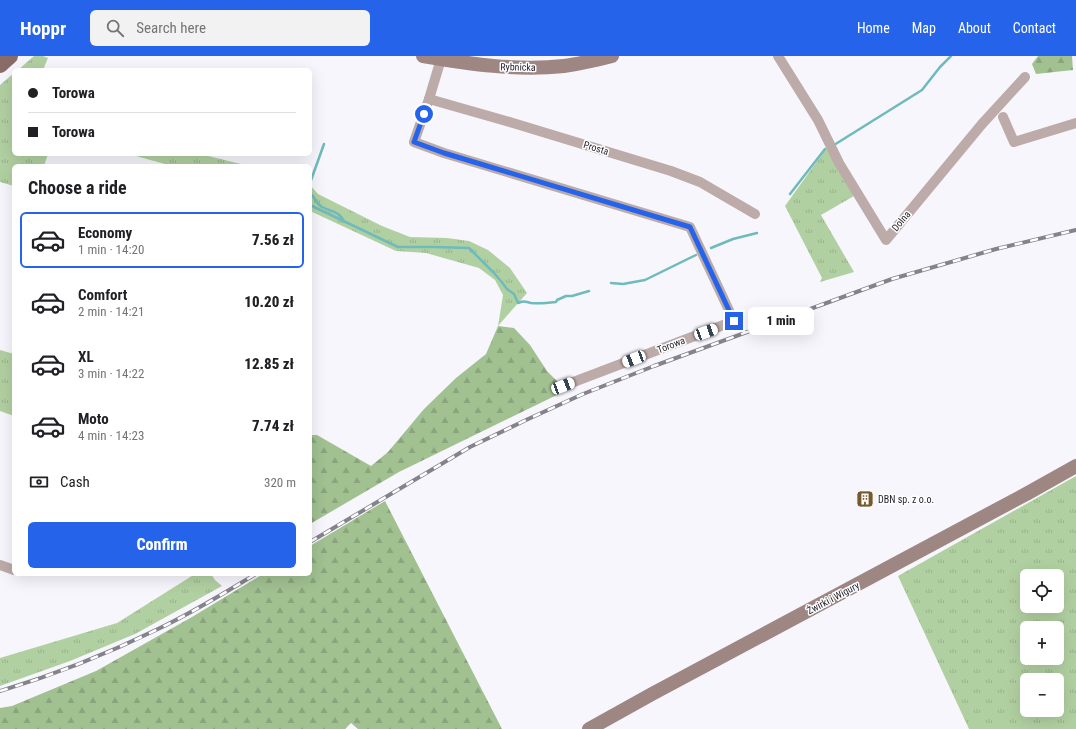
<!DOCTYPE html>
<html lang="en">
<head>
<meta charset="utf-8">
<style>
  :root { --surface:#fff; --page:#f2f2f2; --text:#202124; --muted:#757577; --line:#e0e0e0; --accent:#2563eb }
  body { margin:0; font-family:"Roboto Condensed",sans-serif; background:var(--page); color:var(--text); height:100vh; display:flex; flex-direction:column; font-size:15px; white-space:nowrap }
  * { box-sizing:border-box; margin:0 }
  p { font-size:13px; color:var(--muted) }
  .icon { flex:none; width:22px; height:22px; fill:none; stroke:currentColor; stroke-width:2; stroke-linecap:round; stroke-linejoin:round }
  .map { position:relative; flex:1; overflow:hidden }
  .panel { position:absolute; left:12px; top:108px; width:300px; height:412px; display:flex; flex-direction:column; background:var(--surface); border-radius:6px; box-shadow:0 4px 16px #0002 }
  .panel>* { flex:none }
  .top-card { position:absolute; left:12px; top:12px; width:300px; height:88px; border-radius:6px; box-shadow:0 4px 16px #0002; display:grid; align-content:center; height:88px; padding:0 16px; background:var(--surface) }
  .controls { position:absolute; left:1020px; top:513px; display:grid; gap:8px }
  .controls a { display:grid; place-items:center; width:44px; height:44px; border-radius:6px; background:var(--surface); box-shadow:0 4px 16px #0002; font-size:20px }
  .end { position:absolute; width:18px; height:18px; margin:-9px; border:5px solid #2563eb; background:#fff; box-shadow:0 0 0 2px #fff }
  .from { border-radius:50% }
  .bubble { position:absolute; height:28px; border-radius:6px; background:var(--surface); box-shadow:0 4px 16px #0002; font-size:13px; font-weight:800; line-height:28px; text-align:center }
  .car { position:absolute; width:12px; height:24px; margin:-12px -6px; border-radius:5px; box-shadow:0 0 3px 1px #0007; background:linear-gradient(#fff 24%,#345 0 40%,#fff 0 76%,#345 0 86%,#fff 0) }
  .top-card b { display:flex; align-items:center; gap:14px; height:38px; font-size:15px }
  .top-card b+b { border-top:1px solid var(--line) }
  .top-card i { width:10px; height:10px; background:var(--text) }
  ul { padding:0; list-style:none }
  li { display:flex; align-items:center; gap:12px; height:56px; margin:0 8px 6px; padding:0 8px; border:2px solid transparent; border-radius:6px }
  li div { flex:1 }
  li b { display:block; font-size:15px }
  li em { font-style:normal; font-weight:800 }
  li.current { border-color:var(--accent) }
  li>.icon { width:36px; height:36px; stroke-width:1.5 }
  h2 { padding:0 16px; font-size:18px; line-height:48px }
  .pay { display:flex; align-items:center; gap:10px; height:44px; padding:0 16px; font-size:15px }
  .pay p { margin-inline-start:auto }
  .cta { display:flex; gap:8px; margin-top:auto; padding:8px 16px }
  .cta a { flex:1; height:46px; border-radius:6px; background:var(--accent); color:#fff; font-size:16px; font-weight:800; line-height:46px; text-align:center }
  header { display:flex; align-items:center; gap:24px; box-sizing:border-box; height:56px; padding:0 20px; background:var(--accent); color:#fff }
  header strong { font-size:19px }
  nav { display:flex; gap:22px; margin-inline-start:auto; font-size:14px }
  .search { width:280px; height:36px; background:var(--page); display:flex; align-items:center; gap:10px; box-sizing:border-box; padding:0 14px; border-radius:6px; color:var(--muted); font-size:15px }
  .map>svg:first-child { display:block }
</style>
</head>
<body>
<header>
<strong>Hoppr</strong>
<div class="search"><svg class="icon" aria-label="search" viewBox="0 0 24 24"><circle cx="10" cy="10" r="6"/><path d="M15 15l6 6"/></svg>Search here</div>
<nav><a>Home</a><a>Map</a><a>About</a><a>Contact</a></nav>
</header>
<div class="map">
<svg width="1076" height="673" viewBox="0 0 1076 673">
  <defs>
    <pattern id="grass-tufts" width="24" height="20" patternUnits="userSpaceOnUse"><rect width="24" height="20" fill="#b1d0a1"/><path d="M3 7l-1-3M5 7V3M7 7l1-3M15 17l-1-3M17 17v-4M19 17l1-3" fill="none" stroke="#98b28b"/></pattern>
    <pattern id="forest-firs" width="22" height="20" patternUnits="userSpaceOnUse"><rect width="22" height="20" fill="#a1c191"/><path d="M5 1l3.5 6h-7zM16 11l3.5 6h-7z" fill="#8aa57d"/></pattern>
  </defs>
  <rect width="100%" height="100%" fill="#f7f6fc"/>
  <g fill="url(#grass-tufts)" fill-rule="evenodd">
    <polygon points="34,0 43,0 48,2 43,14 18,14"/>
    <polygon points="14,17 14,98 48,98 44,110 14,110 14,130 0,126 0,29"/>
    <polygon points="828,90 854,140 821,159 854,216 820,226 822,222 785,150"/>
    <polygon points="129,98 200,98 249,110 172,110"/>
    <polygon points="310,129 318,138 382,170 410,181 447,182 469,185 488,194 510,212 527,237 498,270 503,239 495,224 479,212 426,197 396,195 310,155"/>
    <polygon points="0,294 14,298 14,360 0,355"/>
    <path d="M1076 420V673H969L898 520ZM1027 520H1057V550H1027ZM1027 572H1057V602H1027ZM1027 624H1057V654H1027Z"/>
    <polygon points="195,518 211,518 215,524 222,530 135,578 70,605 0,630 0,602 117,567"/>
  </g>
  <g fill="url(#forest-firs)">
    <polygon points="1038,0 1072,0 1073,14 1036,18 1032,8"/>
    <polygon points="498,270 514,272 530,289 547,315 559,327 561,337 399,416 310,468 310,379 317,379 371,410 388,396 424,353 456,322 486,298"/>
    <polygon points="385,445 502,673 358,673 351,667 345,673 0,673 0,652 12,650 96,615 192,561 263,518 310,518 310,490"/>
  </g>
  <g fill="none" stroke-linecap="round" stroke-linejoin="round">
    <g stroke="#6fbabc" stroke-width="2.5">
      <polyline points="834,89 922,34 940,11 951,0"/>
      <polyline points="310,127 324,88"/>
      <path d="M310 138 312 139C315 143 317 148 322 151 330 155 341 156 344 166"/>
      <polyline points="790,138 825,93"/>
      <path d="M310 149 398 191H435L469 192 493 216 501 225 507 233 514 238 518 247C525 244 525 246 531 247 539 248 548 247 556 246L557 244 566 240H572L589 235"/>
      <polyline points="711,192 733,183 757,177"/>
      <polyline points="611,227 623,228 645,224 696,199"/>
    </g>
    <g stroke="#bcaba8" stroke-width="10">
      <polyline points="778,0 818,64 839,107 886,184 982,68 1025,21"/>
      <polyline points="441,3 429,43 414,86 444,97 690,171 734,265 563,330"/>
      <polyline points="429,43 513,67 671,115 700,126 755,158"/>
      <polyline points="1003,61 1014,86 1076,67"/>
      <polyline points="0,509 14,514"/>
    </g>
    <g stroke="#9e8683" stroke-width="14">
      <path d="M423 0C470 8 516 15 564 10 580 8 596 4 612 0"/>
      <polyline points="589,673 652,638 1028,437 1076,410"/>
    </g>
    <polyline stroke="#896c68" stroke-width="16" points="0,9 10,0"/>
    <g stroke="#85828c" stroke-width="4">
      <g id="rail">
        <polyline points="310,486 470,391 526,364 583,338 654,310 892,223 996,193 1076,174"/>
        <path d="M0 635C54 619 107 598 158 573 192 557 224 537 256 518"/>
      </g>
    </g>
    <use href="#rail" stroke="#fff" stroke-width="2.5" stroke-dasharray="8" stroke-linecap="butt"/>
  </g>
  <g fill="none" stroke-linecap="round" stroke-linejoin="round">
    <polyline stroke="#2563eb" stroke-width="5" points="424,58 414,86 444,97 690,171 734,265"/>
  </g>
  <defs>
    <g id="building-square" transform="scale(0.9)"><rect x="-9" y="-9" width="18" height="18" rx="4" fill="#75582c" stroke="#fff"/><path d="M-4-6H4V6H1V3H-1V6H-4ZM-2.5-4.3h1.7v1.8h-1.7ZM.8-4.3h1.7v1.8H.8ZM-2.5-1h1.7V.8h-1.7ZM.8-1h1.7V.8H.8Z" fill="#fff"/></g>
  </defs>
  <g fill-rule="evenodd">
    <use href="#building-square" x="865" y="443"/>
  </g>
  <g text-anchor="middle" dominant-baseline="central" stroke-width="3" stroke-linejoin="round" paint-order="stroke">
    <g font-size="10" fill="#211e2a" stroke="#fff">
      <text transform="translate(518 11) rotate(1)">Rybnicka</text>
      <text transform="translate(596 92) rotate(17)">Prosta</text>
      <text transform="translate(901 165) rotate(-50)">Dolna</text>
      <text transform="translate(671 289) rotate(-21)">Torowa</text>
      <text transform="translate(833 542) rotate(-28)">Żwirki i Wigury</text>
    </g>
    <g font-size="10" fill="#211e2a" stroke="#fff" text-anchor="start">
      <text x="878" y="443">DBN sp. z o.o.</text>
    </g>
  </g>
</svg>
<div class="controls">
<a><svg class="icon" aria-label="locate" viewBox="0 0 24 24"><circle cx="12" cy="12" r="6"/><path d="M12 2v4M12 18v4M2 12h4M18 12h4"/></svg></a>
<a>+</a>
<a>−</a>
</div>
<i class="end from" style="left:424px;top:58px"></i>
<i class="end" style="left:734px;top:265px"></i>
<div class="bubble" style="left:748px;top:251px;width:66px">1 min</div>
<i class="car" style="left:706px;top:276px;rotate:70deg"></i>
<i class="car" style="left:634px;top:303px;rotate:249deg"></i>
<i class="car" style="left:563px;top:330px;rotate:69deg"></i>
<div class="top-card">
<b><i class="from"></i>Torowa</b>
<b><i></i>Torowa</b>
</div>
<section class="panel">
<h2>Choose a ride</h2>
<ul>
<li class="current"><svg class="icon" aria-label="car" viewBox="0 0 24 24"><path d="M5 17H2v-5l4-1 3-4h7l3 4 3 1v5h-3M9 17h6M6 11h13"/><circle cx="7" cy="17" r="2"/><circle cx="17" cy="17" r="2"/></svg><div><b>Economy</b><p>1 min · 14:20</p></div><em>7.56 zł</em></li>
<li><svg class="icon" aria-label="car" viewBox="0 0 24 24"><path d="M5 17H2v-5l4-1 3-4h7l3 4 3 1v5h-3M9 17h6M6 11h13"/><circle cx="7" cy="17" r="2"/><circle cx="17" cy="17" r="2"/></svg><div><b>Comfort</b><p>2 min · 14:21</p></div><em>10.20 zł</em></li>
<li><svg class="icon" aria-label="car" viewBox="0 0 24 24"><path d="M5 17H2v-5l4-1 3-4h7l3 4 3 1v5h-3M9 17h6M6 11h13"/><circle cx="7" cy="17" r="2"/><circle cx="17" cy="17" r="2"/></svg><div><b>XL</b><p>3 min · 14:22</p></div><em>12.85 zł</em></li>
<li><svg class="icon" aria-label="car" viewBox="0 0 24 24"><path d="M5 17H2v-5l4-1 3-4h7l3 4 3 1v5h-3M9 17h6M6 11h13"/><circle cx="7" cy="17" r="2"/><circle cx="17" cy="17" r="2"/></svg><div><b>Moto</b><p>4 min · 14:23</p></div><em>7.74 zł</em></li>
</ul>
<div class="pay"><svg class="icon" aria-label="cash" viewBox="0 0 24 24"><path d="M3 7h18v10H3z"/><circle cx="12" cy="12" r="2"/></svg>Cash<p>320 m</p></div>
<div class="cta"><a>Confirm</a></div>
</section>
</div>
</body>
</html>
